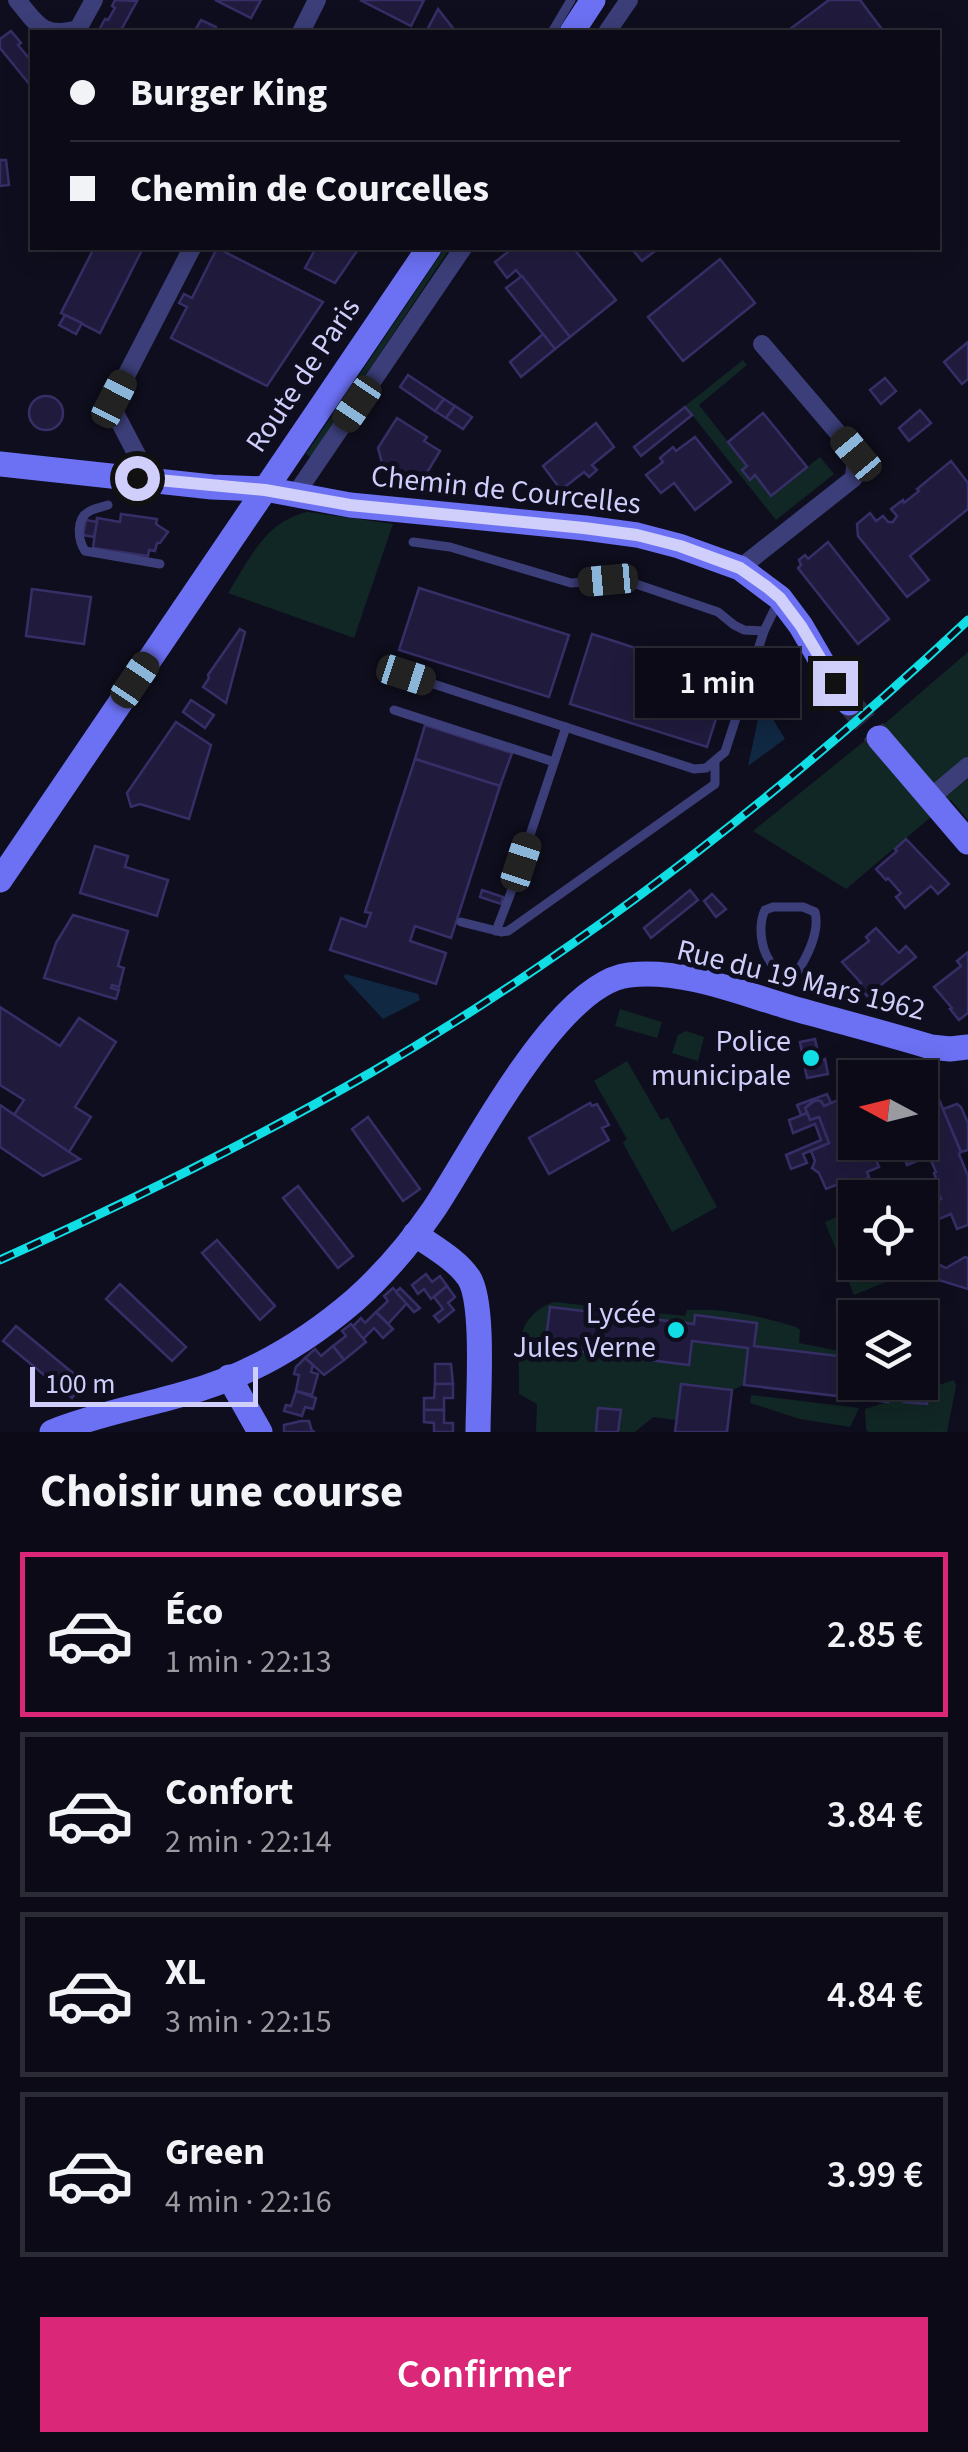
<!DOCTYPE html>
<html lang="fr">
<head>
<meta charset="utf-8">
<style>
  :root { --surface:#0b0a16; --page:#14131f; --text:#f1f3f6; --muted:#9a9aa1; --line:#2b2b35; --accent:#db2777 }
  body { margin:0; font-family:"Source Sans 3",sans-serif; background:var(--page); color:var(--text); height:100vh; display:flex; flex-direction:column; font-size:38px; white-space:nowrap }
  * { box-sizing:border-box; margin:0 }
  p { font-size:32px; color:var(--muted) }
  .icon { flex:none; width:55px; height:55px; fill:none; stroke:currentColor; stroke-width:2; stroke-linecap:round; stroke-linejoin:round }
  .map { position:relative; height:1432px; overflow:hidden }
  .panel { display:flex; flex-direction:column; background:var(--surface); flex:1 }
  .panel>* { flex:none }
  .hud { position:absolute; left:30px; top:30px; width:910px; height:220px; border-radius:0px; box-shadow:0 5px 25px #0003,0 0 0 2px var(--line); display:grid; align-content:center; height:220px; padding:0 40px; background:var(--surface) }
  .needle { width:65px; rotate:277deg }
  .controls { position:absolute; left:838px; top:1060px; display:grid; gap:20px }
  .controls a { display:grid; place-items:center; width:100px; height:100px; border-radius:0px; background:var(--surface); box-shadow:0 5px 25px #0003,0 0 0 2px var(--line); font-size:50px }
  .scale { position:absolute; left:30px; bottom:25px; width:228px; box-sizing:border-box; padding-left:10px; border:5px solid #d0cefb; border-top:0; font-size:28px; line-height:35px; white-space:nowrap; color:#d0cefb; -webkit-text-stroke:8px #0f0e1e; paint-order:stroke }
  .end { position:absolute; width:45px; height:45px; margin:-22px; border:12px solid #d0cefb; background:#111; box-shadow:0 0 0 5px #111 }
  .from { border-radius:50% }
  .bubble { position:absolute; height:70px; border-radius:0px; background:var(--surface); box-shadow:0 5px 25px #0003,0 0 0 2px var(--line); font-size:32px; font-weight:600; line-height:70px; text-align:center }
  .car { position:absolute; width:30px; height:60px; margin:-30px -15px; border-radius:12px; box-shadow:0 0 8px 2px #0007; background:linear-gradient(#222 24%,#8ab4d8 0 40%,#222 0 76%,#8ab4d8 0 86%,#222 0) }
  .hud b { display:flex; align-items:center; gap:35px; height:95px; font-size:38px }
  .hud b+b { border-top:2px solid var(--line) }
  .hud i { width:25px; height:25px; background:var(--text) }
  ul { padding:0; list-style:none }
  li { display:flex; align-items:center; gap:30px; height:165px; margin:0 20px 15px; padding:0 20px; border:5px solid var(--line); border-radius:0px }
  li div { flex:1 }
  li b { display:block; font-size:38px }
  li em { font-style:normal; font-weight:600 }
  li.current { border-color:var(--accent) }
  li>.icon { width:90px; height:90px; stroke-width:1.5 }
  h2 { padding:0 40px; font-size:45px; line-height:120px }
  .cta { display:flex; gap:20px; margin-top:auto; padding:20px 40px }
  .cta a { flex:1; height:115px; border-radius:0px; background:var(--accent); color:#fff; font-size:40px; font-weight:600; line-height:115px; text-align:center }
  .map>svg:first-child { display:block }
</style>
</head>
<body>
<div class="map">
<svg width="968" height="1432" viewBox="0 0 968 1432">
  <rect width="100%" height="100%" fill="#0f0e1e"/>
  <g fill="#112725">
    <polygon points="445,248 450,248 311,457 306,454"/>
    <polygon points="743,360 747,365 699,405 747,466 742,470 749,479 755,475 772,495 820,457 834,474 776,520 685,406"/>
    <path d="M308 512 393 524 354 638 228 593C250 559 265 521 308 512Z"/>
    <polygon points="968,652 968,820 951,800 846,889 753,831 862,743"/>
    <polygon points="620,1009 662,1022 657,1038 615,1026"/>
    <polygon points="686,1031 704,1037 698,1061 672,1053 678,1035"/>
    <polygon points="627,1061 661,1120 668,1117 717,1207 672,1232 623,1143 627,1139 594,1081"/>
    <polygon points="855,1209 855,1262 920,1262 920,1239 929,1261 896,1274 896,1278 854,1295 825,1222"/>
    <path d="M554 1302 685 1316 687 1310C725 1308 760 1316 796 1327L800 1330 799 1343 855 1354V1358L754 1346 756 1323 695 1315 694 1324 545 1347 688 1365 692 1341 748 1348 744 1385 732 1390 682 1384 677 1420 653 1417 635 1432H536L537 1404 519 1394C520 1355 510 1318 554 1302Z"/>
    <polygon points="954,1380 956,1386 947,1432 868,1432 866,1429 865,1409 888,1402 890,1383 906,1383 927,1404 929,1388"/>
    <polygon points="751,1395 859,1408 850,1427 800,1419 750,1403"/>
  </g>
  <g fill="#112843">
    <polygon points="762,701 785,739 748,766"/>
    <polygon points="345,974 418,994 420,1000 383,1019 344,977"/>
  </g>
  <g fill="#201b3d" stroke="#362f67" stroke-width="2.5">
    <polygon points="115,0 137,1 120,32 98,32 105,19 108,20 115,8 112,6"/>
    <polygon points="215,0 261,0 251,18"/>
    <polygon points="360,0 424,0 411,26"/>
    <polygon points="829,0 860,0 884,32 792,32 790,29"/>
    <polygon points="438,9 456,32 426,32"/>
    <polygon points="201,20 216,27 214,30 219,32 194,32"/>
    <polygon points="11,31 21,43 18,45 28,57 30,55 32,57 32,83 30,85 0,48 0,39"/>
    <polygon points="0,160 6,160 9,185 0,186"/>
    <polygon points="94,248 143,248 100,333 61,313"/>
    <polygon points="217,248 323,302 267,386 171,338 187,307 179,303 184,294 192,298"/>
    <polygon points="316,248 359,248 335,283 305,268"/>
    <polygon points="513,248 573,248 616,300 570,337 516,270 507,278 495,262"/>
    <polygon points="631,248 659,248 642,261"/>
    <polygon points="720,259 755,303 683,361 648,317"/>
    <polygon points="522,276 570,337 555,349 506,288"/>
    <polygon points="65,315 82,323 76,334 59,325"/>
    <polygon points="543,334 555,349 521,377 510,362"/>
    <polygon points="968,342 968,379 962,384 944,362"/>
    <polygon points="408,375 444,399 435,411 400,387"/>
    <polygon points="885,378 896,391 881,404 870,390"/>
    <circle cx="46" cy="413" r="17"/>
    <polygon points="444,399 455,406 446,418 435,411"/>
    <polygon points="455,406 472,417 463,429 446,418"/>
    <polygon points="685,407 692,415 641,456 634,447"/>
    <polygon points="920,410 931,423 909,441 899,428"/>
    <polygon points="763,413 807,467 771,496 755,475 750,480 742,470 747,466 728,442"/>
    <polygon points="397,418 427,437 424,441 440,451 419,486 382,463 378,448"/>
    <polygon points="596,423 614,447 592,465 597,470 589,477 584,472 561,490 543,466"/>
    <polygon points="695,437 731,482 695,510 674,483 661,493 646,475 663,462 660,458 673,447 676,451"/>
    <polygon points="951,461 968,483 968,509 910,556 929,580 907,597 858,536 857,524 870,513 876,521 883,516 888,522 893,522 897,516 891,509 903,500 904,503 919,491 917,489"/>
    <polygon points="121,514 157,519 156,524 168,532 160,543 157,543 155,551 149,550 148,556 93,548 97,518 120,522"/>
    <polygon points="86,520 97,522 94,537 83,535"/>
    <polygon points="828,542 889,619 858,644 798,568 801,565 799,560 805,555 808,559"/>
    <polygon points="419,588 569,635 549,697 399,650"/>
    <polygon points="32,589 91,597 84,644 26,636"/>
    <polygon points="240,629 245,632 226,703 203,687 209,678 208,675"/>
    <polygon points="592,634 729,678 707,747 570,704"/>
    <polygon points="191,700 214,715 205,728 183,712"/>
    <polygon points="176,722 211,745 189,819 140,804 131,807 127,793"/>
    <polygon points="425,725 512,753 500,786 415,759"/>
    <polygon points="415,759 500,786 451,938 415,926 410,941 446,953 436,984 330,950 341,918 366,927 371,913 365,912"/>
    <polygon points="906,839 949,884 938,894 931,886 905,908 896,897 901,893 888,878 886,880 876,869 897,851 895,849"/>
    <polygon points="95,846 128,856 125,867 168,880 157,916 80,893"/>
    <polygon points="482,890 503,897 501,904 480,897"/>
    <polygon points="690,890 698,900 651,938 644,928"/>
    <polygon points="712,894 726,909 716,917 704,901"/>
    <polygon points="73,915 128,931 118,966 124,968 119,987 112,985 111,988 119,990 116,999 44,978 56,943"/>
    <polygon points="876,928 899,953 906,946 916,957 867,996 858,985 861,983 842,962 869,941 866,937"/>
    <polygon points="968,952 968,1013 959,1020 950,1009 952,1008 934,987 961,966 957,961"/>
    <polygon points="0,1007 60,1046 79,1018 116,1042 75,1107 91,1117 69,1152 14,1115 24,1100 0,1085"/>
    <polygon points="815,1039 820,1061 825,1059 828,1074 807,1078 800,1042"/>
    <polygon points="933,1085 961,1152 959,1154 968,1176 968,1225 957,1229 951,1214 934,1221 927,1205 941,1199 936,1188 939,1187 934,1173 936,1172 929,1156 907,1165 898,1142 920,1142 920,1090"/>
    <polygon points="855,1093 855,1142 869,1142 879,1167 867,1172 869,1177 863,1180 863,1185 858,1189 850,1185 843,1188 841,1183 826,1189 819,1173 812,1168 815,1161 811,1151 829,1143 819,1117 810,1120 805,1108 816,1100 821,1101 824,1106"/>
    <polygon points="827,1094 831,1103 824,1106 821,1101 814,1100 805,1108 807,1113 801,1115 797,1105"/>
    <polygon points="590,1103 592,1106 597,1104 609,1125 602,1128 609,1140 549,1174 529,1138"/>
    <polygon points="957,1104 961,1107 968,1123 968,1150 961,1152 943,1109"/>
    <polygon points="0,1105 69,1152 80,1159 43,1176 0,1147"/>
    <polygon points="807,1113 810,1120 819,1117 829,1143 803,1154 807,1163 791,1169 786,1155 821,1140 815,1124 793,1133 789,1120"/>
    <polygon points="368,1117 420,1189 403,1201 352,1129"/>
    <polygon points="298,1186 353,1256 338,1268 283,1198"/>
    <polygon points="217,1240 275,1306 260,1320 202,1253"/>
    <polygon points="965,1257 968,1258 968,1289 929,1277 927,1273 940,1265 946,1268"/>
    <polygon points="426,1274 432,1282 440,1276 447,1286 431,1299 424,1289 418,1294 412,1285"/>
    <polygon points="120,1284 186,1347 172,1361 106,1299"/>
    <polygon points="447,1286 455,1297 448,1303 454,1310 439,1322 434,1316 443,1309 434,1297"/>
    <polygon points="393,1288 407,1303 388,1324 376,1312 388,1301 384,1296"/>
    <polygon points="400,1288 420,1308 414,1312 396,1292"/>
    <polygon points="550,1307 694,1324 695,1315 757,1323 754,1346 855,1358 855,1382 890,1382 888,1402 744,1385 748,1348 692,1341 689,1365 545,1347"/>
    <polygon points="376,1312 393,1329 383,1338 374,1328 363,1339 353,1326 361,1318 365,1323"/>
    <polygon points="351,1324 366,1342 344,1360 333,1346 346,1336 342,1331"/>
    <polygon points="16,1326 85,1383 72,1398 3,1341"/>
    <polygon points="333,1346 344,1360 324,1375 305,1358 315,1349 321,1356"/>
    <polygon points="305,1358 313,1365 311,1372 318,1374 312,1395 296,1391 299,1375 294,1374 296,1367"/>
    <polygon points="435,1364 451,1364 453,1384 435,1384"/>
    <polygon points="920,1379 929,1380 927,1404 904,1402 906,1382 920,1382"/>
    <polygon points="435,1384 453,1384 453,1398 444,1398 444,1410 424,1410 424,1398 434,1398"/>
    <polygon points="681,1384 732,1390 727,1432 675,1432"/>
    <polygon points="296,1391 316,1398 313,1409 305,1407 302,1416 284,1411 286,1405 291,1406"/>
    <polygon points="598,1408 621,1410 618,1432 596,1432"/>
    <polygon points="424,1410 444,1410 444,1423 453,1423 453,1432 434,1432 434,1423 424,1422"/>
    <polygon points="301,1421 309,1421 312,1431 315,1432 284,1432 284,1425"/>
  </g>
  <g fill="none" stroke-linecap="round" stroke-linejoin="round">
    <polyline stroke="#2c2b3f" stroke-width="25" stroke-dasharray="25 12" stroke-linecap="butt" points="849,703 879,738"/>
    <g stroke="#3c3e79" stroke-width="9">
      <polyline points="552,32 571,0"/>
      <path d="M108 505C102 507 95 508 90 511 75 518 78 540 85 551L160 564"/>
      <polyline points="413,542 450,547 571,583 608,580 636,584 718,612 734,625 744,630 764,631"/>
      <polyline points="406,675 694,769 706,768 725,752 764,631 779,600"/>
      <polyline points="394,710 554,762"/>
      <path d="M773 907H803L815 912C820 932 807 957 796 974 766 979 754 932 765 910Z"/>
      <polyline points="461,922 501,932 508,931 715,784 715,763"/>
      <polyline points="496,931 510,895 566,727"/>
    </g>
    <g stroke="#3c3e79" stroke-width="18">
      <path d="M17 0C37 24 43 39 78 29L94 0"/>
      <polyline points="301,32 317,0"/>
      <polyline points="607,32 629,0"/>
      <polyline points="137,478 138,457 114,411 114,399 192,248"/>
      <polyline points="295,495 463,248"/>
      <polyline points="740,568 854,478 856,454 762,344"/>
      <polyline points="930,798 968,766"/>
    </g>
    <g stroke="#6c71f4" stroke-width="25">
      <polyline points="572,32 593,0"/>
      <polyline points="0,464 212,487 265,489 350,505 585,528 637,535 679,546 740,568 780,598 801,626 827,671 849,703"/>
      <polyline points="879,738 968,842"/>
      <polyline points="0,880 429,248"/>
      <path d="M415 1234C433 1247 456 1259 469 1278 485 1304 478 1398 478 1432"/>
      <polyline points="229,1377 260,1432"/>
      <path d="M52 1432C94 1415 139 1407 183 1394 247 1377 305 1343 355 1300 384 1274 412 1241 434 1209 473 1151 557 983 629 975 685 969 740 993 792 1008 838 1021 885 1033 931 1047L950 1049 968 1047"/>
    </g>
    <g stroke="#11dde4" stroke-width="9">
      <path id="rail" d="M0 1260C127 1203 251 1142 372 1072 587 947 787 790 968 620"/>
    </g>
    <use href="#rail" stroke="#0f0e1e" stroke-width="5" stroke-dasharray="15" stroke-linecap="butt"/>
  </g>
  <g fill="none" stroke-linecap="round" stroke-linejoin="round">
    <polyline stroke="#d0cefb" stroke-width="12" points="137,478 265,490 350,505 584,528 637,535 680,546 740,568 767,587 780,598 801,626 835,683"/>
  </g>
  <g fill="#11dde4" stroke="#0f0e1e" stroke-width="4">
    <circle cx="811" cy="1058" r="10"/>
    <circle cx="676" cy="1330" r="10"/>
  </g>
  <g text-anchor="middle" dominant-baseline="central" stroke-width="10" stroke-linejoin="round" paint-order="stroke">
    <g font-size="30" fill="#d0cefb" stroke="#0f0e1e">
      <text transform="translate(303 375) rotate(-56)">Route de Paris</text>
      <text transform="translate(506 490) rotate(6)">Chemin de Courcelles</text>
      <text transform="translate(801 980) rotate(14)">Rue du 19 Mars 1962</text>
    </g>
    <g font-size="30" fill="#d0cefb" stroke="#0f0e1e" text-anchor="end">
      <text x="791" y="1041">Police<tspan x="791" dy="34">municipale</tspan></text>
      <text x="656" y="1313">Lycée<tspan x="656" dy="34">Jules Verne</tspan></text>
    </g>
  </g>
</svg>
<div class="controls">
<a><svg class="needle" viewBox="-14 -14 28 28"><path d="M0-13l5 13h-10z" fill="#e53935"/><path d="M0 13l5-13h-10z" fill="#9a9aa1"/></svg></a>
<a><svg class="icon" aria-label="locate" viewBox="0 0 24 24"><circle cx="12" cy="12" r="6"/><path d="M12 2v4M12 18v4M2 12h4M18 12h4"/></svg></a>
<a><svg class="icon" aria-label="layers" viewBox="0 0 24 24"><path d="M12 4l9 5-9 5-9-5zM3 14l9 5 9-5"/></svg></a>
</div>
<div class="scale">100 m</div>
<i class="end from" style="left:137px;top:478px"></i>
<i class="end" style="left:835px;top:683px"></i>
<div class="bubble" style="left:635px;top:648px;width:165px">1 min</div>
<i class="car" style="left:114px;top:399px;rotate:27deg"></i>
<i class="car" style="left:357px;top:404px;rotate:214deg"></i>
<i class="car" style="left:856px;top:454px;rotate:320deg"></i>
<i class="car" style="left:608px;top:580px;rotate:265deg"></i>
<i class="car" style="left:406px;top:675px;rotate:108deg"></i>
<i class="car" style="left:135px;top:680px;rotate:34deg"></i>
<i class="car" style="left:521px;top:862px;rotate:18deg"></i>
<div class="hud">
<b><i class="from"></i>Burger King</b>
<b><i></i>Chemin de Courcelles</b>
</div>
</div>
<section class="panel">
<h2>Choisir une course</h2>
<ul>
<li class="current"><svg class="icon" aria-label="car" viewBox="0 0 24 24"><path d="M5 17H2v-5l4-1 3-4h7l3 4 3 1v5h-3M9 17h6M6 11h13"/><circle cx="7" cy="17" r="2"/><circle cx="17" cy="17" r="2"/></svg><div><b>Éco</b><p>1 min · 22:13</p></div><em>2.85 €</em></li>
<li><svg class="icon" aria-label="car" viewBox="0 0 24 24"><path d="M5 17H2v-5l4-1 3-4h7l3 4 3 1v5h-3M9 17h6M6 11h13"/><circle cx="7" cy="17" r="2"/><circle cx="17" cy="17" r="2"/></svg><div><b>Confort</b><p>2 min · 22:14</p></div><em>3.84 €</em></li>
<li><svg class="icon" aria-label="car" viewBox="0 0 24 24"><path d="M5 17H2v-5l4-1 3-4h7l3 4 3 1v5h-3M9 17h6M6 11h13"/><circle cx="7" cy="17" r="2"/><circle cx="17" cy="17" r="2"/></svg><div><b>XL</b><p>3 min · 22:15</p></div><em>4.84 €</em></li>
<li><svg class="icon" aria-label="car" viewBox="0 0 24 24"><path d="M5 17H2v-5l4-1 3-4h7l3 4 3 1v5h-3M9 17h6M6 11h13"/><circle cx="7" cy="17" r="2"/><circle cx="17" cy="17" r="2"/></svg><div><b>Green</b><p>4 min · 22:16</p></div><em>3.99 €</em></li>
</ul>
<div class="cta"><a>Confirmer</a></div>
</section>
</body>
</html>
